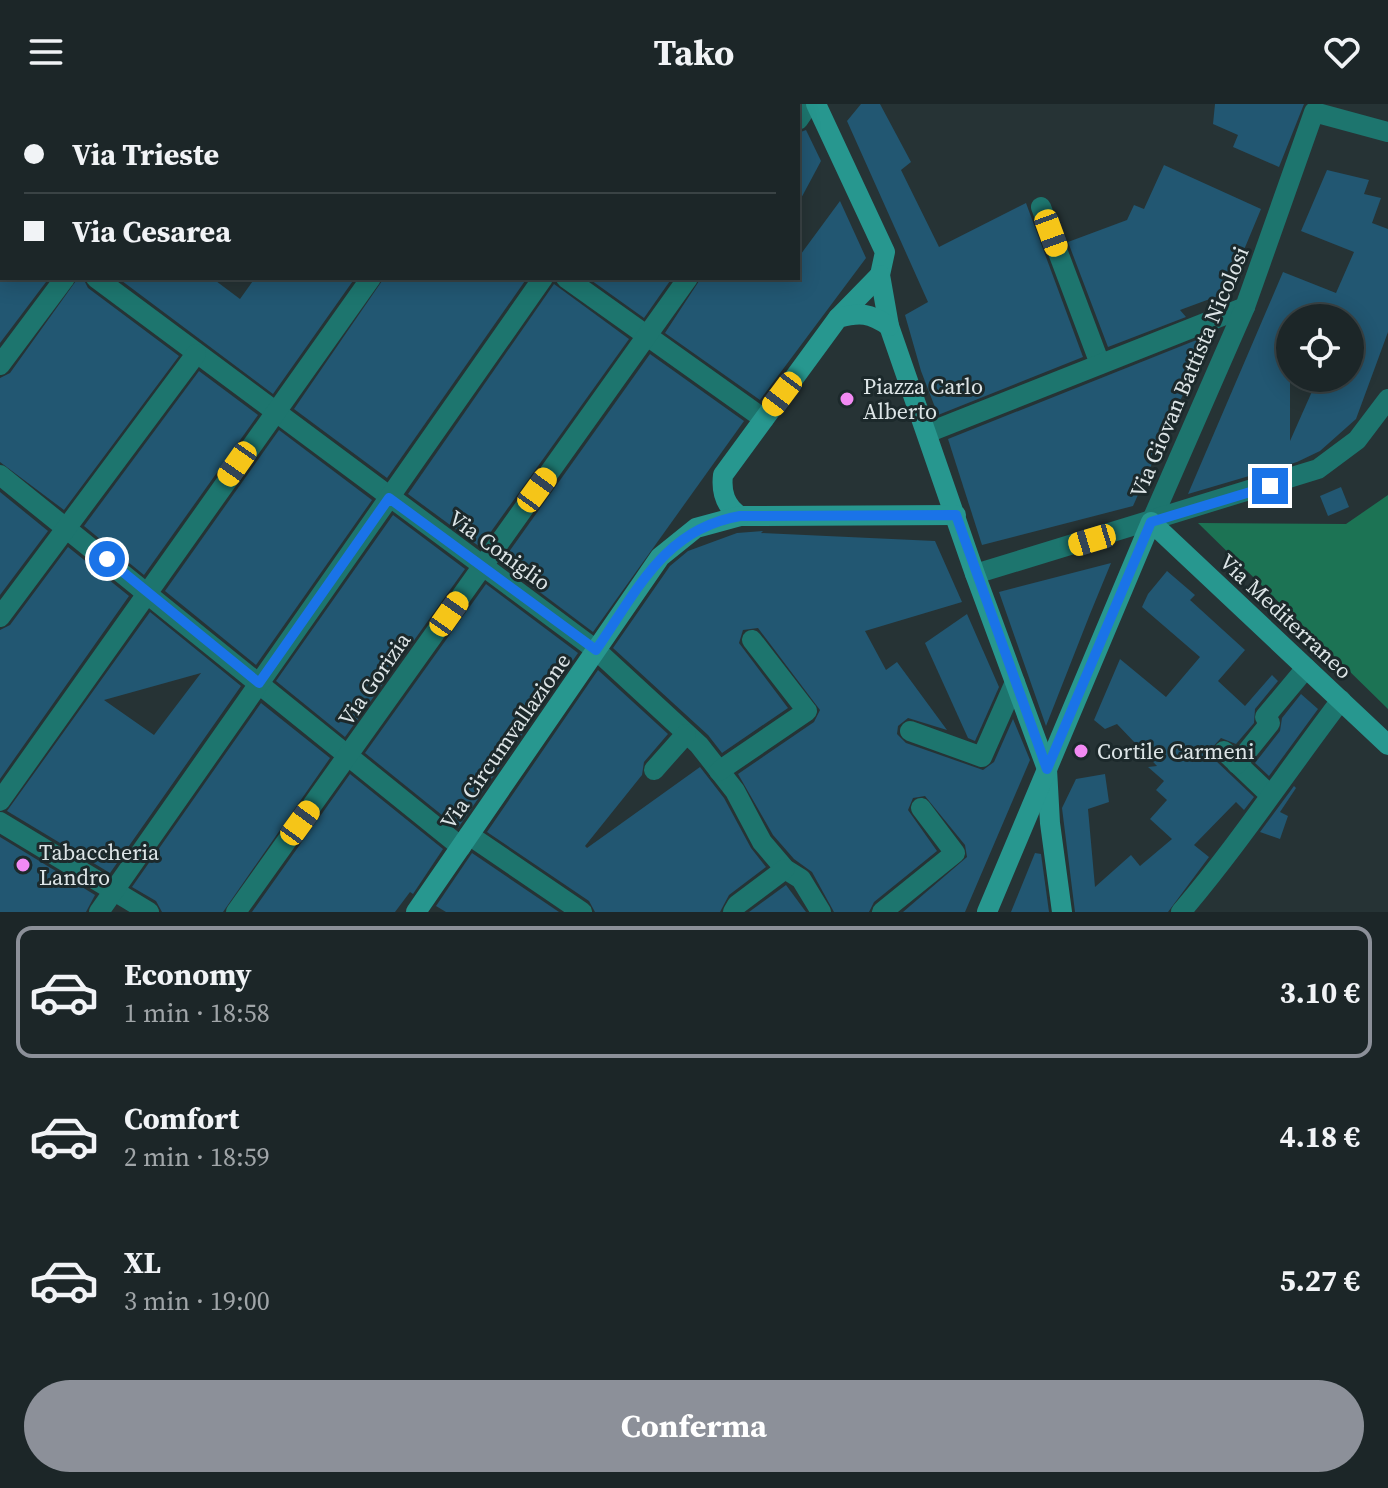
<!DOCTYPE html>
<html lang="it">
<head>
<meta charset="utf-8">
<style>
  :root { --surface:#1c2628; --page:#293234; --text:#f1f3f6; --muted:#a0a5a8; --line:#3a4345; --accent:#8c9099 }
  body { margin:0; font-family:"Source Serif 4",serif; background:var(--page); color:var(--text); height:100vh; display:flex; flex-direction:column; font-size:30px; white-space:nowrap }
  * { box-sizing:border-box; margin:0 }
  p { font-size:26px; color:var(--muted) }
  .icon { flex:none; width:44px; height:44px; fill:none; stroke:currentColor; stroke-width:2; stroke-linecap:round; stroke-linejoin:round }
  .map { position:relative; height:808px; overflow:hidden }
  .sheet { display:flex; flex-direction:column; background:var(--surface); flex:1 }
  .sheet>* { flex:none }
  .guide { position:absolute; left:0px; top:0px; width:800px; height:176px; box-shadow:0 4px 20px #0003,0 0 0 2px var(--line); display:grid; align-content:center; height:176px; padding:0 24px; background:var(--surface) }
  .tools { position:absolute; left:1276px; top:200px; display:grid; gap:16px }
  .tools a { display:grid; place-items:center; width:88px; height:88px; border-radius:50%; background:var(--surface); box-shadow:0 4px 20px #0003,0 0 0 2px var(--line); font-size:40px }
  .end { position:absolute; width:36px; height:36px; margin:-18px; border:10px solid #1a73e8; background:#fff; box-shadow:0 0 0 4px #fff }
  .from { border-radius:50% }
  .car { position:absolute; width:24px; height:48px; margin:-24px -12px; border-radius:10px; box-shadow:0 0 6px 2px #0007; background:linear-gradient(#f5c518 24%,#345 0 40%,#f5c518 0 76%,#345 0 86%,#f5c518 0) }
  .guide b { display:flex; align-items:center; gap:28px; height:76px; font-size:30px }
  .guide b+b { border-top:2px solid var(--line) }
  .guide i { width:20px; height:20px; background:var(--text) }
  ul { padding:14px 0 0; list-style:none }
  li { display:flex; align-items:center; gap:24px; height:132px; margin:0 16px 12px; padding:0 8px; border:4px solid transparent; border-radius:16px }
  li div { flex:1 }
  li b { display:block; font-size:30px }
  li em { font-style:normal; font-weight:700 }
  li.on { border-color:var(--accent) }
  li>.icon { width:72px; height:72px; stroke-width:1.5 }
  .button { display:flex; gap:16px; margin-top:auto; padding:16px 24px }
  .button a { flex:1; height:92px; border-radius:48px; background:var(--accent); color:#fff; font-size:32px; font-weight:700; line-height:92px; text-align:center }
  header { display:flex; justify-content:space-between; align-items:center; height:104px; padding:0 24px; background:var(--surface); font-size:36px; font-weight:700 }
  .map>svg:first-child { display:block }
</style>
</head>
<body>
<header><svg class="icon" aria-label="menu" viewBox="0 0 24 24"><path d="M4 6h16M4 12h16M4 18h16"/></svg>Tako<svg class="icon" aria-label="heart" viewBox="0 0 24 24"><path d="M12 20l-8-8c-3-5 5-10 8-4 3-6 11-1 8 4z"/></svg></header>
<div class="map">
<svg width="1388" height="808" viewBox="0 0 1388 808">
  <rect width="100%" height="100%" fill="#263335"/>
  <polygon fill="#283d41" points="0,0 167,0 2,2 2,79"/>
  <polygon fill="#1c7354" points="1388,391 1388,605 1198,419 1346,420"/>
  <g fill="#225772" fill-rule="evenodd">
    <polygon points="861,0 880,0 911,58 901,66 939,143 1026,99 1083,253 938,311 921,267 905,211 928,198 847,17"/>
    <polygon points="1215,0 1304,0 1279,63 1233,43 1238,31 1213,20"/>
    <polygon points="806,26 821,57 798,100 798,29"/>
    <polygon points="1164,61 1261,105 1226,189 1180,206 1186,213 1108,243 1068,138 1127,116 1134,101 1144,105"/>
    <path d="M1327 66 1369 76 1364 90 1381 94 1372 119 1388 125V228L1356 315 1320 347 1297 358 1188 390 1283 168 1336 189 1354 148 1301 127ZM1290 214H1350V274H1318L1290 337Z"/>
    <polygon points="840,97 866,154 760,296 665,229 701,174 798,174 798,154"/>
    <polygon points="0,174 49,174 0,239"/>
    <polygon points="78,174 83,174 88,184 179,252 64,406 0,358 0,274 10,269"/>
    <polygon points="118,174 212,174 240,195 255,174 355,174 273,290"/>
    <polygon points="384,174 527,174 387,374 294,305"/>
    <polygon points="588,174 672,174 644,214"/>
    <polygon points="554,180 629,235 480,443 408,390"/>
    <polygon points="1204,233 1207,237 1133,402 982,441 948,335"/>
    <polygon points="650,250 744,317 593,528 501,459"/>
    <polygon points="199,267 258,311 144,471 84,422"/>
    <polygon points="279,326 372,396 256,561 165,487"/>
    <polygon points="1341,383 1349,403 1328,412 1320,392"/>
    <polygon points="0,388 48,427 0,491"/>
    <polygon points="393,411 465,465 345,633 276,577"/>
    <polygon points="763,427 761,429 935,437 962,498 865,527 886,566 897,558 947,626 908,614 898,622 897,630 906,639 983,666 994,658 1013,615 1030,656 965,808 903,808 967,753 965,741 925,692 913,694 908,706 937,747 874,798 869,808 834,808 812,768 794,755 773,731 738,670 814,618 820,606 758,524 743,526 739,539 788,604 722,649 708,631 613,544 670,462 688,447 737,429"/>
    <polygon points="68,443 129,492 0,675 0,526 10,521"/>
    <polygon points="1111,459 1090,510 1046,622 999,488"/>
    <polygon points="1167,467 1195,491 1190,496 1245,546 1218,577 1245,602 1272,571 1278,577 1255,605 1254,619 1236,640 1221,634 1211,645 1215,656 1254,693 1244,706 1236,698 1194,741 1209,753 1168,808 1075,808 1062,704 1076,675 1105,670 1109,698 1088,705 1095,783 1131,751 1140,762 1172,735 1150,715 1167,696 1156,686 1164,677 1148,663 1157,662 1117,620 1105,625 1094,616 1120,555 1166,593 1200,553 1142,503 1148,490"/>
    <polygon points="486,480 578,549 458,724 365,649"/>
    <path d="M150 508 241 582 110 769 7 707ZM201 569 154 631 104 596Z"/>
    <polygon points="967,510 999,583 975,637 968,634 925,539"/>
    <polygon points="598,566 668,630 644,658 642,671 585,742 587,744 700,663 724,694 751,744 766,763 729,791 720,808 595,808 589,797 487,728"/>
    <polygon points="1301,590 1318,605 1269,672 1255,659 1280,627 1282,614"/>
    <polygon points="261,599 330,654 223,808 162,808 156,797 132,783"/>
    <polygon points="350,670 443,745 413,790 410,788 395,808 252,808"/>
    <polygon points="1294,682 1296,684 1280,708 1288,712 1280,735 1260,728"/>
    <polygon points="0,733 95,791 86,808 0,808"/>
    <polygon points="472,749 559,808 446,808 436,802"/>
    <polygon points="1035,749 1041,750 1049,808 1011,808"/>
    <polygon points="786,781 806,808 749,808"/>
  </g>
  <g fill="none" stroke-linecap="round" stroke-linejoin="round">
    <g stroke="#1d756e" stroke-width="20">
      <polyline points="299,0 302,2"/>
      <polyline points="194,2 196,0"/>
      <polyline points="376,2 378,0"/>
      <polyline points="498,2 500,0"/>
      <polyline points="663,2 664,0"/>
      <polyline points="798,16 809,0"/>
      <polyline points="0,101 2,102"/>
      <polyline points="1041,103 1100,260"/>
      <polyline points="96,174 596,546 699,641 735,687 762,738 785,765 801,775 821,808"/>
      <polyline points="566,174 764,315"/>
      <polyline points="0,261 65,174"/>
      <polyline points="927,329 1245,203"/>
      <polyline points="0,371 461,743"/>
      <polyline points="1151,418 1245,203 1314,8 1388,28"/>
      <polyline points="975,470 1318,365 1357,336 1388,295"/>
      <polyline points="0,513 196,250"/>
      <polyline points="910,627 982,653 1015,578"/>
      <polyline points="1224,647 1269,690"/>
      <polyline points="1237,660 1270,619 1265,613 1306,564"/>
      <polyline points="654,666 686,630"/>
      <polyline points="719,667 807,607 752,536"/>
      <polyline points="0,697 371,174"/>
      <polyline points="0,718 149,808"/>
      <polyline points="469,731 582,808"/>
      <polyline points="99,808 543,174"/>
      <polyline points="236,808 688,174"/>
      <polyline points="733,808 737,801 785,765"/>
      <polyline points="882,808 955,749 921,704"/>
      <path d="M1181 808C1239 740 1287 667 1341 596"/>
    </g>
    <g stroke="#27978f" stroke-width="20">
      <polyline points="816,0 885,148 880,171 889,222 975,470 1047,665 1050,719 1062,808"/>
      <polyline points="838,214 880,171"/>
      <path d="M889 222C870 209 860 208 838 214L723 371C721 388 725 402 740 412L956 411"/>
      <polyline points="416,808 660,453 696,424 740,412"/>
      <polyline points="987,808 1151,418 1388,641"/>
    </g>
  </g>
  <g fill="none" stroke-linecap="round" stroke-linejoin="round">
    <path stroke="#1a73e8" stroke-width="10" d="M107 455 259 579 389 394 596 546C637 487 664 425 740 412L956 411 1047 665 1151 418 1270 382"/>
  </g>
  <g fill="#f28af3" stroke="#1c292b" stroke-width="3">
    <circle cx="847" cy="295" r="8"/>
    <circle cx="1081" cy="647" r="8"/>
    <circle cx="23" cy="761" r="8"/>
  </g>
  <g text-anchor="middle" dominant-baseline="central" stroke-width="6" stroke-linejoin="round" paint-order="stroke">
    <g font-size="22" fill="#dde5e7" stroke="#1c292b">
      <text transform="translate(1189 268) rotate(-67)">Via Giovan Battista Nicolosi</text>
      <text transform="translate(500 446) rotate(36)">Via Coniglio</text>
      <text transform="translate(1286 512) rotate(43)">Via Mediterraneo</text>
      <text transform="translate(374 575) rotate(-55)">Via Gorizia</text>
      <text transform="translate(505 637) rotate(-55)">Via Circumvallazione</text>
    </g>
    <g font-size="22" fill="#dde5e7" stroke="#1c292b" text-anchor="start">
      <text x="863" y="282">Piazza Carlo<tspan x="863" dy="25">Alberto</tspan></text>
      <text x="1097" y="647">Cortile Carmeni</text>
      <text x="39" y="748">Tabaccheria<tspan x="39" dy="25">Landro</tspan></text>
    </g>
  </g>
</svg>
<div class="tools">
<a><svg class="icon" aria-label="locate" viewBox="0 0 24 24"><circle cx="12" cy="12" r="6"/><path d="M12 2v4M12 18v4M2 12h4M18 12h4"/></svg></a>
</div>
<i class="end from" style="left:107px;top:455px"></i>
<i class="end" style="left:1270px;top:382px"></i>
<i class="car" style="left:1051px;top:129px;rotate:160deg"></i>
<i class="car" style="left:782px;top:290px;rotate:217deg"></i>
<i class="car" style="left:237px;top:360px;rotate:215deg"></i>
<i class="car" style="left:537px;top:386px;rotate:36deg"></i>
<i class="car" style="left:1092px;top:436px;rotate:253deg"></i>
<i class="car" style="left:449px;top:510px;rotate:35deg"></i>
<i class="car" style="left:300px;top:719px;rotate:36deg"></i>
<div class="guide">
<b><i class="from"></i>Via Trieste</b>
<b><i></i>Via Cesarea</b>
</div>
</div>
<section class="sheet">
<ul>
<li class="on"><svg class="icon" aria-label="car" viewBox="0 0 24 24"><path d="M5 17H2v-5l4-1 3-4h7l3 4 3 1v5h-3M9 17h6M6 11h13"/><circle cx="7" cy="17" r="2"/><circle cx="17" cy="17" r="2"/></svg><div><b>Economy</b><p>1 min · 18:58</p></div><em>3.10 €</em></li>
<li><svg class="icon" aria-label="car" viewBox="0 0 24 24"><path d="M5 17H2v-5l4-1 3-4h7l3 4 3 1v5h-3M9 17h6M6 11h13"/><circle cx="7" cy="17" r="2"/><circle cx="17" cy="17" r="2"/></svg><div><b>Comfort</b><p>2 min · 18:59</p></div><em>4.18 €</em></li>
<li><svg class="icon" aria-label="car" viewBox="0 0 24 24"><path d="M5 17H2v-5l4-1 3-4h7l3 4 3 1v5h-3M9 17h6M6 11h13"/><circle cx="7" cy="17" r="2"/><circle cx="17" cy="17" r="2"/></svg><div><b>XL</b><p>3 min · 19:00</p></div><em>5.27 €</em></li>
</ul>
<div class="button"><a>Conferma</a></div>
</section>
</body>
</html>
